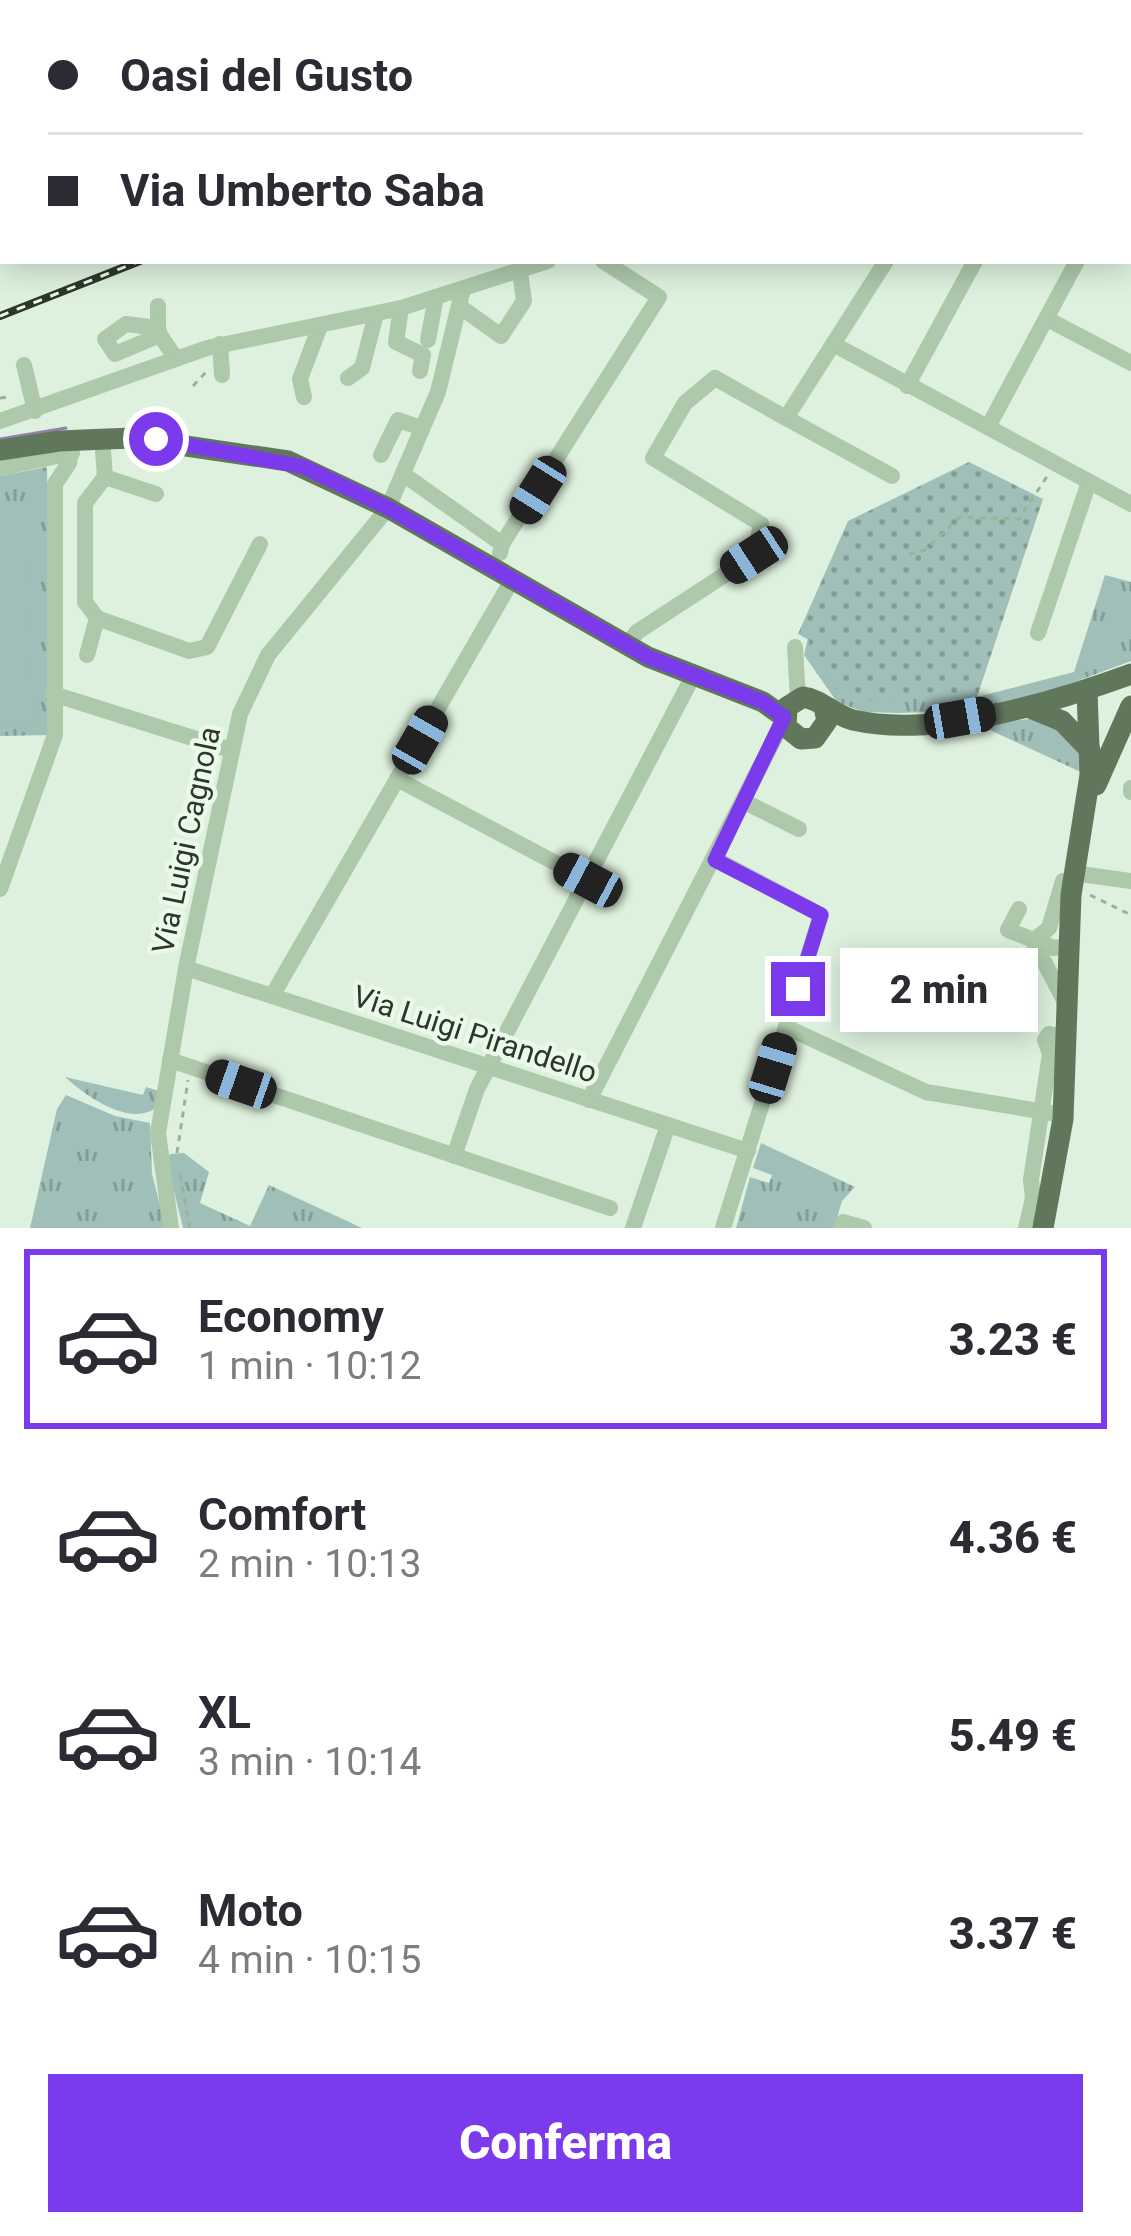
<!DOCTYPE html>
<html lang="it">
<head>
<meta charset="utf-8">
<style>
  :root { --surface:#fff; --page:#f7f7f7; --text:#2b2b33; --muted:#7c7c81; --line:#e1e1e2; --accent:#7c3aed }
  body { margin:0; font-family:Roboto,sans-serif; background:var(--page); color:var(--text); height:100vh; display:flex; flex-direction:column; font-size:45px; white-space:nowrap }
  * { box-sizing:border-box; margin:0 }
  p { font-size:39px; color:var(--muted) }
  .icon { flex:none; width:66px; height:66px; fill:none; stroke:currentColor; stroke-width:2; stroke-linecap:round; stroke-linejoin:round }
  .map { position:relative; height:1228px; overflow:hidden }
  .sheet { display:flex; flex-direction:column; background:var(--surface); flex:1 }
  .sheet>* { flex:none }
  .hud { position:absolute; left:0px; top:0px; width:1131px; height:264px; box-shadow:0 6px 30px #0003; display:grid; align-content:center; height:264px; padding:0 48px; background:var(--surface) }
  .end { position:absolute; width:54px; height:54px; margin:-27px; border:15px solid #7c3aed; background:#fff; box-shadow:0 0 0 6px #fff }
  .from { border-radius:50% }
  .bubble { position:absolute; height:84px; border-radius:0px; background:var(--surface); box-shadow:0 6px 30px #0003; font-size:39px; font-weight:800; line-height:84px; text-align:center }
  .car { position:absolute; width:36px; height:72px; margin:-36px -18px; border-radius:15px; box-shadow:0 0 9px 3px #0007; background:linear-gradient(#222 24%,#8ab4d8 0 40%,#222 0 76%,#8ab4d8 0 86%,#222 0) }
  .hud b { display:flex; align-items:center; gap:42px; height:114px; font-size:45px }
  .hud b+b { border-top:3px solid var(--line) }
  .hud i { width:30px; height:30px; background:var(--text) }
  ul { padding:21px 0 0; list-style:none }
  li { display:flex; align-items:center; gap:36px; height:180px; margin:0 24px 18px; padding:0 24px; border:6px solid transparent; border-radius:0px }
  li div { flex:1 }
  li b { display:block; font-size:45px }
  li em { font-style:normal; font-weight:800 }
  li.current { border-color:var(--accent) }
  li>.icon { width:108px; height:108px; stroke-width:1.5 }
  .primary-button { display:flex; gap:24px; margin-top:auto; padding:24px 48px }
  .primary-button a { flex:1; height:138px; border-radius:0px; background:var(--accent); color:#fff; font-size:48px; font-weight:800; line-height:138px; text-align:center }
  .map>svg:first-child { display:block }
</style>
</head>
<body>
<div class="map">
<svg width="1131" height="1228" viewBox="0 0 1131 1228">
  <defs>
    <pattern id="grass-tufts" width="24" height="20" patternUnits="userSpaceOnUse" patternTransform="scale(3)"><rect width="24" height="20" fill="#9fbfb8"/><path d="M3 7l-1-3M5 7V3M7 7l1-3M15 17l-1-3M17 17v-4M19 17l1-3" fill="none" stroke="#829c96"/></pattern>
    <pattern id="park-dots" width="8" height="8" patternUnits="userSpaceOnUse" patternTransform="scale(3)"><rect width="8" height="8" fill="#9fbfb8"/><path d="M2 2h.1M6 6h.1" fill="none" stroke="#829c96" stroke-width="1.8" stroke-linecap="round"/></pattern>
  </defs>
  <rect width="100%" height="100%" fill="#def1de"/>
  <g fill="url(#grass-tufts)">
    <polygon points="47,467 50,735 0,736 0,476"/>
    <polygon points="1105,575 1131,582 1131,661 1029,699 964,711 898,713 864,712 837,702 804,655 808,638 977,697 1074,672"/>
    <polygon points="1045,717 1084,753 1085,774 979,725"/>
    <path d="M65 1077 143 1095 146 1087 159 1091 156 1108C129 1127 86 1096 65 1077Z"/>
    <polygon points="66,1095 115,1116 150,1123 152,1174 166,1228 30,1228 57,1109"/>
    <polygon points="761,1143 855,1187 842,1201 834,1228 736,1228 750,1177 769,1183 772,1175 753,1168"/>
    <polygon points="184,1153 209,1172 200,1203 250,1226 269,1185 362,1228 183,1228 167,1162 170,1154"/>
  </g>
  <polygon fill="url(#park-dots)" points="969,462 1043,499 977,697 855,700 839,692 809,659 809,640 798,634 848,521"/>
  <polygon fill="#9fbfb8" points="0,532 29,532 33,722 0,723"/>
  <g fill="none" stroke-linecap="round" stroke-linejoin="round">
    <polyline stroke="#957fac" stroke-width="3" points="0,439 66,428"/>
    <g stroke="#98b495" stroke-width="3" stroke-dasharray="6 6" stroke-linecap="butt">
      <polyline points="193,386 206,372"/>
      <polyline points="0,398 7,397"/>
      <polyline points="909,554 925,550 960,517 1019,519 1048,475"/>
      <polyline points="1090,895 1131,915"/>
      <polyline points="177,1153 188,1080"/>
      <polyline points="180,1175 190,1228"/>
    </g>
    <g stroke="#adc8ab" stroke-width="16">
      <polyline points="940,0 943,3"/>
      <polyline points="1111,0 1116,3"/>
      <polyline points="63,3 63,0"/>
      <polyline points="476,3 485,0"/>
      <polyline points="736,3 738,0"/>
      <polyline points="916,3 920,0"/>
      <polyline points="1032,3 1034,0"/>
      <polyline points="1055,3 1056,0"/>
      <polyline points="1128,9 1131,11"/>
      <polyline points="0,160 3,159"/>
      <polyline points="1128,160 1131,155"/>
      <polyline points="1128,220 1131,222"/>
      <polyline points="459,306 501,336 524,301 520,272"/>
      <polyline points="401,308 396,342 423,355 420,371"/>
      <polyline points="1049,320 1131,363"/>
      <polyline points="158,328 158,306"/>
      <polyline points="160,335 158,328 126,324 105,339 115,354 160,335 176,359"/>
      <polyline points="428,340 436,297"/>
      <polyline points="220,344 222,375"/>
      <polyline points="833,344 1131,504"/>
      <polyline points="24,365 35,411"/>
      <polyline points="348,378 362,368 376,314"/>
      <polyline points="907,386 975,261"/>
      <polyline points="304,397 300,379 320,326"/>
      <polyline points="786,418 892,476"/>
      <polyline points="0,421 207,348 401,308 548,261"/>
      <polyline points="988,427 1077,261"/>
      <polyline points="102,437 105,477 156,494"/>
      <polyline points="381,455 398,420 422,428"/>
      <polyline points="0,468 72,453"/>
      <polyline points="403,474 502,544 500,553"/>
      <polyline points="105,477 85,503 85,602 97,618 189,651 207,647 260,544"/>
      <polyline points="502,544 659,297 603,261"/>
      <polyline points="1038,633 1089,482"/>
      <polyline points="627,645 637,632 755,555 761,524 653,458 685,403 715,378 786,418 886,261"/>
      <polyline points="795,647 798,698"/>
      <polyline points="87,655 97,618"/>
      <polyline points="53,694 231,750"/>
      <polyline points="397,779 588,880"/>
      <polyline points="1131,788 1131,792"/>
      <polyline points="745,802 799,829"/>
      <polyline points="715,859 821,915 723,1228"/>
      <polyline points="1073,873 1131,881"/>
      <polyline points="0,889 55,735 55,484 69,463 73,439"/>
      <polyline points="1019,909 1008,930 1054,948 1070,945"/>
      <polyline points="1033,941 1049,928 1063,881"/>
      <polyline points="1034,942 1066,1004"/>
      <polyline points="186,968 748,1151"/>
      <polyline points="272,996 512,580"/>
      <polyline points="786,1027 926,1092 1063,1115"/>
      <polyline points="170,1060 610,1208"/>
      <polyline points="589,1100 784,720"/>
      <polyline points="454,1156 477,1089 692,678"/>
      <polyline points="1050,1202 1033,1198 1031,1180 1050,1054 1045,1040 1049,1034 1067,1038"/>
      <polyline points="171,1228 158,1133 186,968 240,714 268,655 388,508 438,392 463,289"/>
      <polyline points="633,1228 668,1125"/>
      <polyline points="841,1228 843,1222 864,1228"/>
      <polyline points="1026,1228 1033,1198"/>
    </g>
    <g stroke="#61775c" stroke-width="21">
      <polyline points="0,450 59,441 132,438 288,461 388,508 648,657 763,702 784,717"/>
      <path d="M824 707 827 721 815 738 801 739 786 727 787 707 803 697C821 699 834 715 853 720 936 739 1054 702 1131 674"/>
      <polyline points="1028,707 1062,721 1090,750"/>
      <polyline points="1096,785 1131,706"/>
      <polyline points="1043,1228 1063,1119 1071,895 1090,775 1087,690"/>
    </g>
    <g stroke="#2c3629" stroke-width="8">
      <g id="rail">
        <polyline points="798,3 805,0"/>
        <polyline points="0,316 140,261"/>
      </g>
    </g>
    <use href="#rail" stroke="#eaf9ea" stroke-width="3" stroke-dasharray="9" stroke-linecap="butt"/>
  </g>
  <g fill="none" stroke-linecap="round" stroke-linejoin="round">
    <polyline stroke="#7c3aed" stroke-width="15" points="156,439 304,467 388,508 648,657 763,702 784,717 715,860 821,915 798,989"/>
  </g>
  <g text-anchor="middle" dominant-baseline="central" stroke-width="9" stroke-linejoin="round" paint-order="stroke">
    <g font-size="30" fill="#2c3629" stroke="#eaf9ea">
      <text transform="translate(186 840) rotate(-78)">Via Luigi Cagnola</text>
      <text transform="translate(475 1034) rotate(18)">Via Luigi Pirandello</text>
    </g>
  </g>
</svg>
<i class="end from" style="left:156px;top:439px"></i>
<i class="end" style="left:798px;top:989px"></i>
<div class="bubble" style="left:840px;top:948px;width:198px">2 min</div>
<i class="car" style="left:538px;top:490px;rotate:212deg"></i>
<i class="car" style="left:754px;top:555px;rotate:237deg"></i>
<i class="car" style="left:960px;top:718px;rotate:80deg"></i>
<i class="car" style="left:420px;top:740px;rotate:30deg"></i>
<i class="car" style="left:588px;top:880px;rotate:298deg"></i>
<i class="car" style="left:773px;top:1068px;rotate:17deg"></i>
<i class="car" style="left:241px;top:1084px;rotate:289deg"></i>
<div class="hud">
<b><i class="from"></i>Oasi del Gusto</b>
<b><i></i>Via Umberto Saba</b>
</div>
</div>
<section class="sheet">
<ul>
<li class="current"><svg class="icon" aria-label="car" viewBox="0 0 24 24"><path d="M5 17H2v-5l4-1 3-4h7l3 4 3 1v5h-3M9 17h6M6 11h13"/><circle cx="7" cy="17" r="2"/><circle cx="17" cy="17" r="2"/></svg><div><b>Economy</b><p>1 min · 10:12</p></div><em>3.23 €</em></li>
<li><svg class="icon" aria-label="car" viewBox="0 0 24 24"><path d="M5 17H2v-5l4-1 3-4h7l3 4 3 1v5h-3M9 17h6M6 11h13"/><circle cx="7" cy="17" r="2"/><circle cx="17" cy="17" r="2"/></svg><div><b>Comfort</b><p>2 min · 10:13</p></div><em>4.36 €</em></li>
<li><svg class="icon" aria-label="car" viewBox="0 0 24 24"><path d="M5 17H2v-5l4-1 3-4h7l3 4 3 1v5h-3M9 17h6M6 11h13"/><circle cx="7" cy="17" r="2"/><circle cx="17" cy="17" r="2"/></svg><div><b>XL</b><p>3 min · 10:14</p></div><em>5.49 €</em></li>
<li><svg class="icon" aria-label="car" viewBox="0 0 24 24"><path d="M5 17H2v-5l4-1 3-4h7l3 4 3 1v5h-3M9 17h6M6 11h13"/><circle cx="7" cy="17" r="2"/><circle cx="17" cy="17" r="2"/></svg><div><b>Moto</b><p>4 min · 10:15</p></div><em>3.37 €</em></li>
</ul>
<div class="primary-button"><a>Conferma</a></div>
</section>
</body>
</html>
